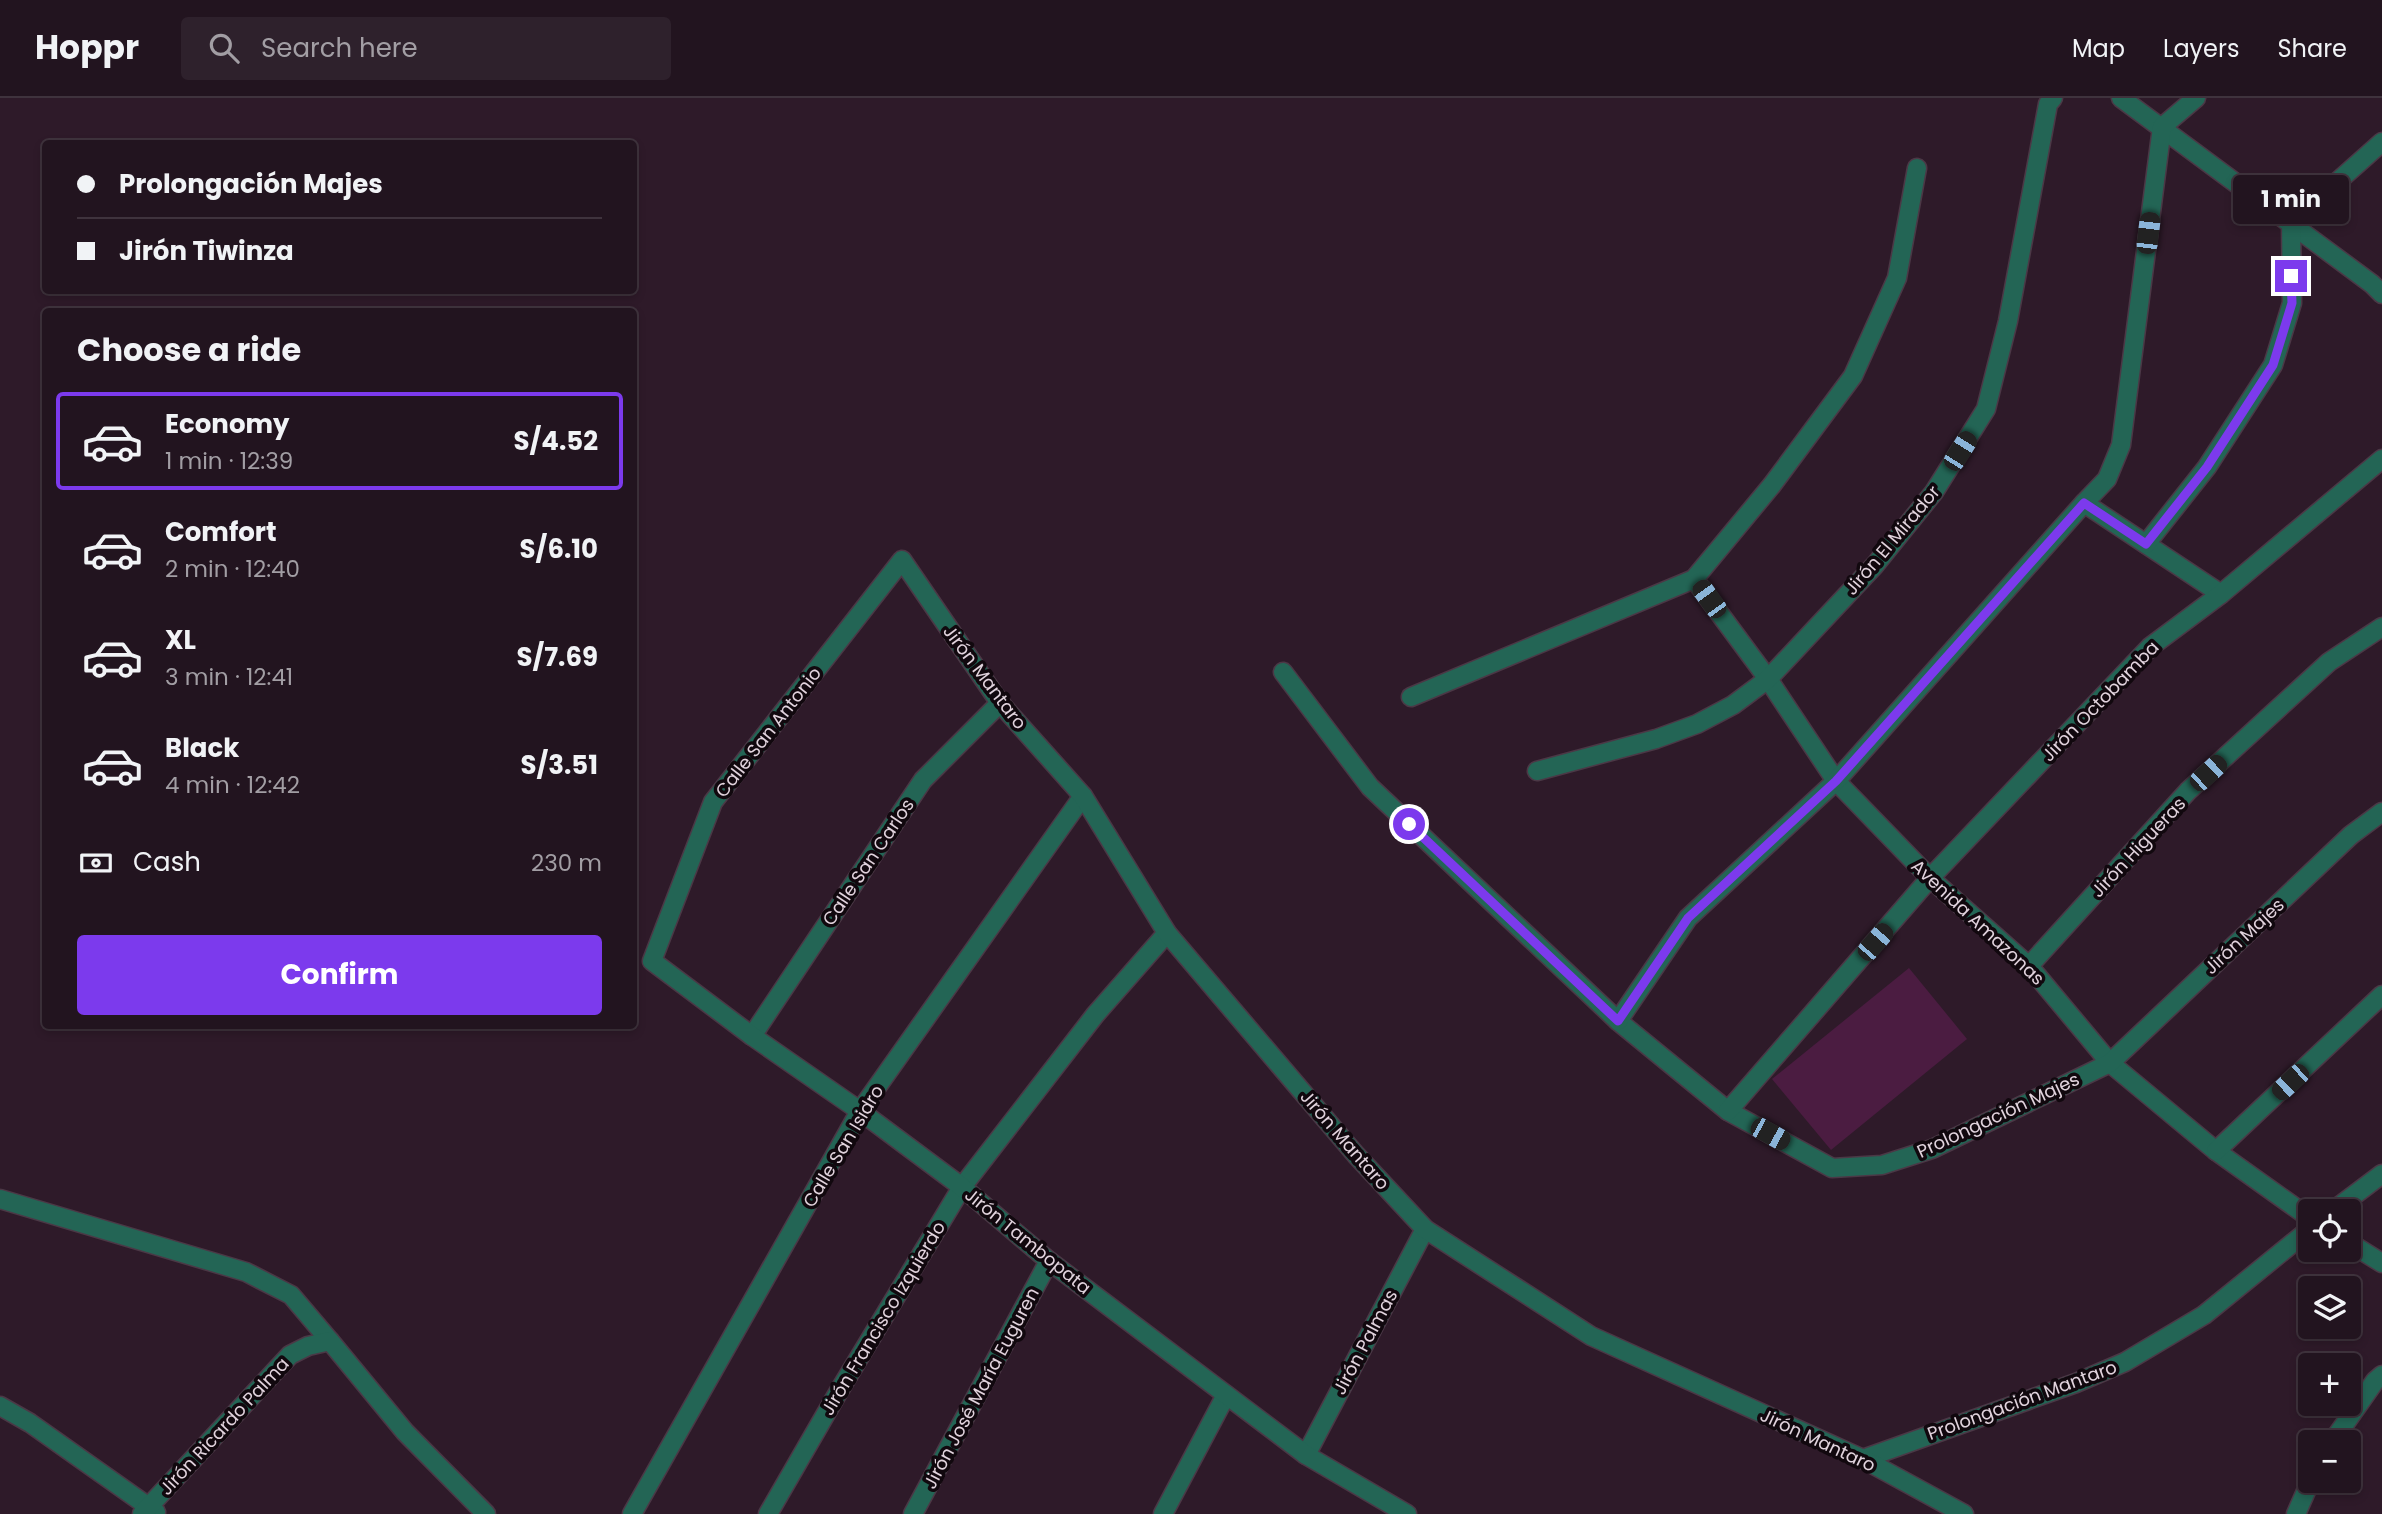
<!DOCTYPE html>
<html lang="en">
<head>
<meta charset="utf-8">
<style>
  :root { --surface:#22141f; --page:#2e212c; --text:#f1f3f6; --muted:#a29ea4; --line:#3f333d; --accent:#7c3aed }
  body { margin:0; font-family:Poppins,sans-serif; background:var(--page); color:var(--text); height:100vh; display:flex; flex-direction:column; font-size:26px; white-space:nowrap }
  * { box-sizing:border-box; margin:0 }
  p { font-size:23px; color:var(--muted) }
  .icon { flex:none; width:38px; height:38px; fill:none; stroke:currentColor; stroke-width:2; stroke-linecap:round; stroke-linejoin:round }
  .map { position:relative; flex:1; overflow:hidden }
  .sheet { position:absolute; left:42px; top:210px; width:595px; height:721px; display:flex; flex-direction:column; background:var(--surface); border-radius:7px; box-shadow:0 4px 10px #0003,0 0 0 2px var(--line) }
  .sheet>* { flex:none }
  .top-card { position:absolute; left:42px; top:42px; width:595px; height:154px; border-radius:7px; box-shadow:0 4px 10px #0003,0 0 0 2px var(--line); display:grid; align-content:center; height:154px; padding:0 35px; background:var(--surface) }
  .controls { position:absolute; left:2298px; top:1101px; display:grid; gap:14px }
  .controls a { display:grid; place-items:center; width:63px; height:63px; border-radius:7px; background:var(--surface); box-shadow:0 4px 10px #0003,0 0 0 2px var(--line); font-size:35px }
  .end { position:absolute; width:32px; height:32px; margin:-16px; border:9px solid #7c3aed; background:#fff; box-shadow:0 0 0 4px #fff }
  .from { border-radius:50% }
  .bubble { position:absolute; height:49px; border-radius:7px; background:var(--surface); box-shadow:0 4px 10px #0003,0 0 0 2px var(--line); font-size:23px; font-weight:700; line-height:49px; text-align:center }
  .car { position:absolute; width:21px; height:42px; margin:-21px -10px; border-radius:9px; box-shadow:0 0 5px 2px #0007; background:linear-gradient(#222 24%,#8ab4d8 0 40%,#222 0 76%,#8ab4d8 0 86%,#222 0) }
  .top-card b { display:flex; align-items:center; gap:24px; height:66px; font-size:26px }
  .top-card b+b { border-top:2px solid var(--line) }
  .top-card i { width:18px; height:18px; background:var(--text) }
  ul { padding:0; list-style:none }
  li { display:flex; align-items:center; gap:21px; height:98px; margin:0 14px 10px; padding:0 21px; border:4px solid transparent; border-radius:7px }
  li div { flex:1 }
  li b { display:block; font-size:26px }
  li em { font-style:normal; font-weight:700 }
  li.current { border-color:var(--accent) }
  li>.icon { width:63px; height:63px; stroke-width:1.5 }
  h2 { padding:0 35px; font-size:32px; line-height:84px }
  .pay { display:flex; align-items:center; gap:18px; height:77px; padding:0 35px; font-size:26px }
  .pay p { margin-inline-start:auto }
  .button { display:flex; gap:14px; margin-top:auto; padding:14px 35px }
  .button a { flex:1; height:80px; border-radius:7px; background:var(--accent); color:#fff; font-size:28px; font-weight:700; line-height:80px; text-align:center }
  header { display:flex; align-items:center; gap:42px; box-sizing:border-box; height:98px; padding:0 35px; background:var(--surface); border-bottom:2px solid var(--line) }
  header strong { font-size:33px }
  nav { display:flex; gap:38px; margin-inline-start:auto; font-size:24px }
  .search { width:490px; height:63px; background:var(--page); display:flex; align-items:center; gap:18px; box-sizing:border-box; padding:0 24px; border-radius:7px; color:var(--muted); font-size:26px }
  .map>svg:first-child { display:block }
</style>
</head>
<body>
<header>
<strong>Hoppr</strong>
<div class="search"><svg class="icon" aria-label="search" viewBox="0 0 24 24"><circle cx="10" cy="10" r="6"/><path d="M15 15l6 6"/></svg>Search here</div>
<nav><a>Map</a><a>Layers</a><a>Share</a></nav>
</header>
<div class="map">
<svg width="2382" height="1416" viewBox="0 0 2382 1416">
  <rect width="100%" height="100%" fill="#2e1a29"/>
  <polygon fill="#4b1c41" points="1909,870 1967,941 1831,1052 1772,981"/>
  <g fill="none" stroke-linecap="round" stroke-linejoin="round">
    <g stroke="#4b3846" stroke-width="21">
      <g id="minor">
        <polyline points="2121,0 2372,186 2382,196"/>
        <polyline points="2084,405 2221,496"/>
        <polyline points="2146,446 2207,369 2273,267 2292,205 2291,125 2382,44"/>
        <polyline points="1694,481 1768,581 1836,683 1930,780 2029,868 2110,965 2216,1053 2310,1120"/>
        <polyline points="1283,574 1370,689 1618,923 1728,1013 1832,1070 1882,1067 1932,1051 2110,965 2351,737 2382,714"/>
        <polyline points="1411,599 1694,481 1772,387 1853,278 1897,180 1917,70"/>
        <polyline points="1537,673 1656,641 1697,626 1733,607 1768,581 1875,467 1934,394 1986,311 2008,223 2048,6 2053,0"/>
        <polyline points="2029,868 2188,693 2329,564 2382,529"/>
        <polyline points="1618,923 1688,820 1836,683 2084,405 2107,381 2121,347 2162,29 2196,0"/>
        <polyline points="752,938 923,682 1000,605"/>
        <polyline points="1728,1013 1930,780 2150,549 2221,496 2382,361"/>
        <polyline points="2216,1053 2382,897"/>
        <polyline points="0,1101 246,1174 291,1197 330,1243"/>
        <polyline points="2333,1113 2382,1076"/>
        <polyline points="2348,1144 2382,1165"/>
        <polyline points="0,1308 30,1325 156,1414"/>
        <polyline points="2332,1344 2375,1283 2382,1277"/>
        <polyline points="1306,1357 1425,1131"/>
        <polyline points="1863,1361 2076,1285 2125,1264 2204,1217 2310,1131"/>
        <polyline points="142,1416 290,1257 308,1248 330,1243 405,1334 486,1416"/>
        <polyline points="632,1416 860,1013 1083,698"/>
        <polyline points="768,1416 839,1293 962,1089 1095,917 1167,835"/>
        <polyline points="913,1416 1049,1163"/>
        <polyline points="1163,1416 1226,1297"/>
        <polyline points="1407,1416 1306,1357 1049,1163 962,1089 860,1013 752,938 652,863 713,704 902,462 1000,605 1083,698 1167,835 1356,1057 1425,1131 1591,1238 1863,1361 1964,1416"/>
        <polyline points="2296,1416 2311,1382"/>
      </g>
    </g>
    <use href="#minor" stroke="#236555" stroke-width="18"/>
  </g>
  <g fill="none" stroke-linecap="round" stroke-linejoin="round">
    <polyline stroke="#7c3aed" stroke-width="9" points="1409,726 1618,923 1688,820 1836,683 2084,405 2146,446 2207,369 2273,267 2292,205 2291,178"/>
  </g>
  <g text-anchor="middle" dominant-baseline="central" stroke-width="7" stroke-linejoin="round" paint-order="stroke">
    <g font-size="18" fill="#e1d3dd" stroke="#11080e">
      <text transform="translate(1892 442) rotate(-50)">Jirón El Mirador</text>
      <text transform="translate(985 579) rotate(53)">Jirón Mantaro</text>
      <text transform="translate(2100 603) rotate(-46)">Jirón Octobamba</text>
      <text transform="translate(768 634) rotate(-52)">Calle San Antonio</text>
      <text transform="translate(2138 749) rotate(-47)">Jirón Higueras</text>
      <text transform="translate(868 764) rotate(-56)">Calle San Carlos</text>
      <text transform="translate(1978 824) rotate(43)">Avenida Amazonas</text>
      <text transform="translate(2244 838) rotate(-43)">Jirón Majes</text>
      <text transform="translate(1998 1017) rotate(-25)">Prolongación Majes</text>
      <text transform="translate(1345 1042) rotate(49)">Jirón Mantaro</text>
      <text transform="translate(843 1048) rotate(-59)">Calle San Isidro</text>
      <text transform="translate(1028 1143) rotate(39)">Jirón Tambopata</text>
      <text transform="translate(883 1220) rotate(-59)">Jirón Francisco Izquierdo</text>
      <text transform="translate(1365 1244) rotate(-62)">Jirón Palmas</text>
      <text transform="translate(981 1290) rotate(-62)">Jirón José María Euguren</text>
      <text transform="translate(2022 1302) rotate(-20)">Prolongación Mantaro</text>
      <text transform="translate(224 1328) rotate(-47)">Jirón Ricardo Palma</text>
      <text transform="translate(1818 1342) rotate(25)">Jirón Mantaro</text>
    </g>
  </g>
</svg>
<div class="controls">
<a><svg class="icon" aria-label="locate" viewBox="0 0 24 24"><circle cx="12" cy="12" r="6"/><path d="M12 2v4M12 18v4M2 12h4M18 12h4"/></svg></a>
<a><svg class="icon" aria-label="layers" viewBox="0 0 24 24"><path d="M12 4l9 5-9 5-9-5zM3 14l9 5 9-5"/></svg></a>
<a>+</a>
<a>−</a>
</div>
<i class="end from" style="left:1409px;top:726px"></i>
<i class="end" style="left:2291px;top:178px"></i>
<div class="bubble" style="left:2233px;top:77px;width:116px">1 min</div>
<i class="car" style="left:2148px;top:135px;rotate:7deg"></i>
<i class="car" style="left:1960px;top:353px;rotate:32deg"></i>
<i class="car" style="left:1709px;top:501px;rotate:324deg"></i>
<i class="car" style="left:2208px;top:675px;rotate:47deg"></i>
<i class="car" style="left:1875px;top:844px;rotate:41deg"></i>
<i class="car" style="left:2290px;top:984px;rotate:227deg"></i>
<i class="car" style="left:1770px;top:1036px;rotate:119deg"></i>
<div class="top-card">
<b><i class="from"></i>Prolongación Majes</b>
<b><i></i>Jirón Tiwinza</b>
</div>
<section class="sheet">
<h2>Choose a ride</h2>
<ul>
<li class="current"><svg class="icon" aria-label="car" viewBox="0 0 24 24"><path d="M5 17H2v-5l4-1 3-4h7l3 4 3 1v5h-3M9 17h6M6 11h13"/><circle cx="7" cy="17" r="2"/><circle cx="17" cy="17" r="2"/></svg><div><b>Economy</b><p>1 min · 12:39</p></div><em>S/4.52</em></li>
<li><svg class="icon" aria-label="car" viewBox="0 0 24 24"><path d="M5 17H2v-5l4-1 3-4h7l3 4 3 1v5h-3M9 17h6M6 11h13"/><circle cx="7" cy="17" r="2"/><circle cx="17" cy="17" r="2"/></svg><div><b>Comfort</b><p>2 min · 12:40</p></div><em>S/6.10</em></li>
<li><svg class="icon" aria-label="car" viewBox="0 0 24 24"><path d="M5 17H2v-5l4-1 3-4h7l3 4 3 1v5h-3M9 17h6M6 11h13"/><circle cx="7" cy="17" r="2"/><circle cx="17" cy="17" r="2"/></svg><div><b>XL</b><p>3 min · 12:41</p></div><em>S/7.69</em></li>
<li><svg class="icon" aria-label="car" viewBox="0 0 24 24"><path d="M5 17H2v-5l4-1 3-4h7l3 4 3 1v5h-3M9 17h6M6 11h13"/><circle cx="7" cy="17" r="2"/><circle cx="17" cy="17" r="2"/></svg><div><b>Black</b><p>4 min · 12:42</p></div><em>S/3.51</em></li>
</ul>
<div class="pay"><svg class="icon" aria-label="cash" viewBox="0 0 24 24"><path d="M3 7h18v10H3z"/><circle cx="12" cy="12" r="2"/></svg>Cash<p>230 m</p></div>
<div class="button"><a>Confirm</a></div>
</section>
</div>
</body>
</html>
